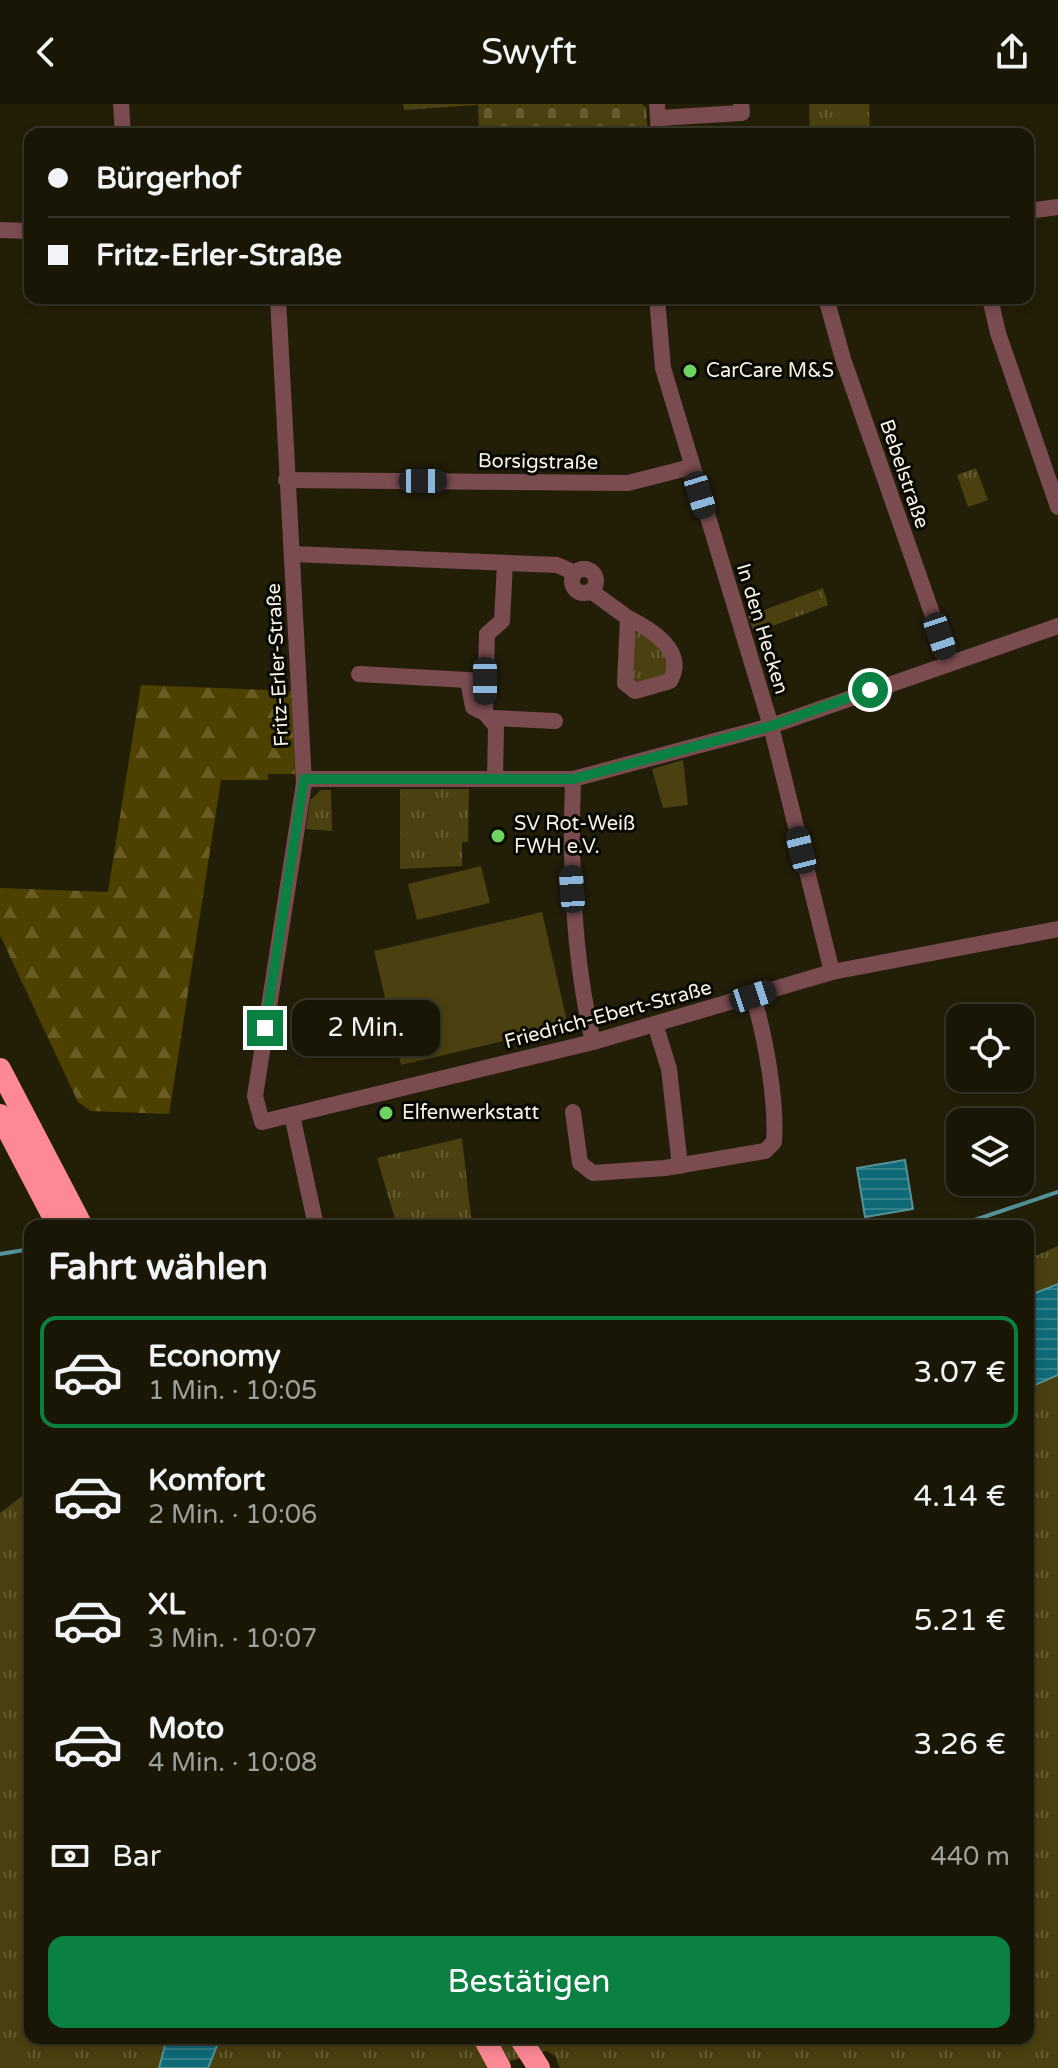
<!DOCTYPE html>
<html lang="de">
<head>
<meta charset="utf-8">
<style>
  :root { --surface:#1a1606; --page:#272314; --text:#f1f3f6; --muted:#9f9f9b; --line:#383528; --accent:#0b8043 }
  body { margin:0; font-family:"Varela Round",sans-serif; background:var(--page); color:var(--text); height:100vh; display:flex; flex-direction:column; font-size:30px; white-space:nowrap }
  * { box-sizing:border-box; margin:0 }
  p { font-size:26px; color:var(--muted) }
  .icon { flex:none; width:44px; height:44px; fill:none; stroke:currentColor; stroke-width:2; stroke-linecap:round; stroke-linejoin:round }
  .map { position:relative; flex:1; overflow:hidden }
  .panel { position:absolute; left:24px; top:1116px; width:1010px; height:824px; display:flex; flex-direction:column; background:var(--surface); border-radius:16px; box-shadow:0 4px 12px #0003,0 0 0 2px var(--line) }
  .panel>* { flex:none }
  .top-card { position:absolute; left:24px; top:24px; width:1010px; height:176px; border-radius:16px; box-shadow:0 4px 12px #0003,0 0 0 2px var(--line); display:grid; align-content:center; height:176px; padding:0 24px; background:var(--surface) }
  .buttons { position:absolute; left:946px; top:900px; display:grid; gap:16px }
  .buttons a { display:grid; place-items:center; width:88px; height:88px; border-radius:16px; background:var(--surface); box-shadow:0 4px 12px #0003,0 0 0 2px var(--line); font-size:40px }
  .end { position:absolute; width:36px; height:36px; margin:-18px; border:10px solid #0b8043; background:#fff; box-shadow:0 0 0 4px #fff }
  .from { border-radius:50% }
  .bubble { position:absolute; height:56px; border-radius:16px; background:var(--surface); box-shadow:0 4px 12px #0003,0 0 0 2px var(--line); font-size:26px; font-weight:600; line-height:56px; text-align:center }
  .car { position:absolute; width:24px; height:48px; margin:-24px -12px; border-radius:10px; box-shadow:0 0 6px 2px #0007; background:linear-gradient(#222 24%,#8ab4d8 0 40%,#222 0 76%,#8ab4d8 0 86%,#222 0) }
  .top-card b { display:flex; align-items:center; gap:28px; height:76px; font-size:30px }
  .top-card b+b { border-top:2px solid var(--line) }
  .top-card i { width:20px; height:20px; background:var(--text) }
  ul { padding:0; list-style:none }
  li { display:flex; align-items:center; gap:24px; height:112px; margin:0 16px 12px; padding:0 8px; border:4px solid transparent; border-radius:16px }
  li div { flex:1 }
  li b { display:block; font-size:30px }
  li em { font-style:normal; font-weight:600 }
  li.active { border-color:var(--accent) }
  li>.icon { width:72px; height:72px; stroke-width:1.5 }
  h2 { padding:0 24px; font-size:36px; line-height:96px }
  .pay { display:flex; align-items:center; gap:20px; height:88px; padding:0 24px; font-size:30px }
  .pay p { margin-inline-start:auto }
  .button { display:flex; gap:16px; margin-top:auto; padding:16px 24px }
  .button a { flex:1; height:92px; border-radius:16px; background:var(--accent); color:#fff; font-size:32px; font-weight:600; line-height:92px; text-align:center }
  header { display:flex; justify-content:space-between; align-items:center; height:104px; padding:0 24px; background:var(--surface); font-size:36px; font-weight:600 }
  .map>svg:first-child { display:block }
</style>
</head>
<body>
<header><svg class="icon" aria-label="back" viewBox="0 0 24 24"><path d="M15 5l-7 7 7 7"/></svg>Swyft<svg class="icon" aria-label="share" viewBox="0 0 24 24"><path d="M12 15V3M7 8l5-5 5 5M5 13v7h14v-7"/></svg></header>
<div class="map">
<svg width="1058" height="1964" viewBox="0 0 1058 1964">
  <defs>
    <pattern id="grass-tufts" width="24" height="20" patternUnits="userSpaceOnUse" patternTransform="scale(2)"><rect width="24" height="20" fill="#4a4010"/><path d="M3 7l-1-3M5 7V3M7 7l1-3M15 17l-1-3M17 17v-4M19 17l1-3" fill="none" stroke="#655c33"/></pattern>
    <pattern id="forest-firs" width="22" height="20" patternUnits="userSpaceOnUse" patternTransform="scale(2)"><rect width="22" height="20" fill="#4d4100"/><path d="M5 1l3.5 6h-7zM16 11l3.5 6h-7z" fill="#675d25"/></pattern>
    <pattern id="cemetery-stones" width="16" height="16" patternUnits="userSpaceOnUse" patternTransform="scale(2)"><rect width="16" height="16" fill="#4a4010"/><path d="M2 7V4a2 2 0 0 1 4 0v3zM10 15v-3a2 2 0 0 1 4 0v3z" fill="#655c33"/></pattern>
    <pattern id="water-rules" width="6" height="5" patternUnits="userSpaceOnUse" patternTransform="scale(2)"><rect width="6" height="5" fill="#0f6977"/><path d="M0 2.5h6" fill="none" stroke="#337f8a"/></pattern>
  </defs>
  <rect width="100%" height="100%" fill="#231e08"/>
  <g fill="url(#grass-tufts)">
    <polygon points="809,0 869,0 870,30 810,30"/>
    <polygon points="976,364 988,396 968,403 957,371"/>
    <polygon points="823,484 828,501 754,529 748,512"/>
    <polygon points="640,527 662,542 667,563 664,572 639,580 633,577 628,562 635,529"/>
    <polygon points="400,685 469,685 468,738 462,738 462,762 400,765"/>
    <polygon points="321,686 331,686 332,727 306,725 310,696"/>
    <polygon points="462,1034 472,1122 397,1122 377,1054"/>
    <polygon points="1058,1142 1058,1964 560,1964 555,1952 547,1947 485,1964 0,1964 0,1409 30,1386 30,1934 1028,1934 1028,1155"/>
  </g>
  <polygon fill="url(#forest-firs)" points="141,581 291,587 295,670 268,670 268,676 221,676 169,1010 91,1007 78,998 0,831 0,784 108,788"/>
  <polygon fill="url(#cemetery-stones)" points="403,0 642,0 646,4 648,30 479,30 478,1 404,6"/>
  <g fill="#4a4010">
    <polygon points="683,656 688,701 663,704 652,665"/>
    <polygon points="481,762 490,799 417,816 408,780"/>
    <polygon points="542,808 568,922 401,961 374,847"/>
  </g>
  <g fill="url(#water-rules)" stroke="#549298" stroke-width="2">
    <polygon points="905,1056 913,1105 865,1113 857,1064"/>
    <polygon points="1058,1180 1058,1271 1028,1284 1028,1192"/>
    <polygon points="167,1934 220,1934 208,1964 159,1964"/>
  </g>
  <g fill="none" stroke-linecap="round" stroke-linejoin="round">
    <g stroke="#549298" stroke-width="4">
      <polyline points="957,1122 1058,1088"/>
      <polyline points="0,1150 30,1145"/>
    </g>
    <g stroke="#7a4c50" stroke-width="16">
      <polyline points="121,0 123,30"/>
      <polyline points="657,0 659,30"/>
      <polyline points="659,14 742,9 741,0"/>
      <polyline points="1028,107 1058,103"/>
      <polyline points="0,126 30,127"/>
      <polyline points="278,194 304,679 255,992 262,1018 593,938 832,868 1058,825"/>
      <polyline points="657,194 663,264 771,622 832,868"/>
      <polyline points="826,194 843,255 949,558"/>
      <polyline points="990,194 998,229 1058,403"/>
      <polyline points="286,376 628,379 691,363"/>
      <polyline points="292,450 557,461 575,469"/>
      <circle cx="584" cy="477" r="12"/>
      <polyline points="591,487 628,514"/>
      <path d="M628 514C651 525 687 547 670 577L635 587 625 579Z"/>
      <polyline points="359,570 485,577"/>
      <polyline points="468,577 473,603 485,609"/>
      <polyline points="492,614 555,617"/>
      <polyline points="304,675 573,675 771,622 1058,522"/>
      <polyline points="495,675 496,622 485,609 487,530 502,517 505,459"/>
      <path d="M573 675C570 763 573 852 593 938"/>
      <polyline points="655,920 669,965 680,1062"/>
      <path d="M573 1008 580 1059 593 1069 665 1064 765 1047 774 1038C777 997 765 931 753 892"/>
      <polyline points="292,1011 316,1122"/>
    </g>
    <g stroke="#fc8995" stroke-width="22">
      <polyline points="0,965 82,1122"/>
      <polyline points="0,1011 58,1122"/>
      <polyline points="484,1934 500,1964"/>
      <polyline points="520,1934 539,1964"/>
    </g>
  </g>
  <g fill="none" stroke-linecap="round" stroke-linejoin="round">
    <polyline stroke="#0b8043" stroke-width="10" points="265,924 304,675 573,675 771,622 870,586"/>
  </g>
  <g fill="#6ed361" stroke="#0a0802" stroke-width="3">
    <circle cx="690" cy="267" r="8"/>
    <circle cx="498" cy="732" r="8"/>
    <circle cx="386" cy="1009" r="8"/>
  </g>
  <g text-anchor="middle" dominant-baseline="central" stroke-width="6" stroke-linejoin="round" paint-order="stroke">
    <g font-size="20" fill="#f6f3e6" stroke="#0a0802" text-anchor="start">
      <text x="706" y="267">CarCare M&amp;S</text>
      <text x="514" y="720">SV Rot-Weiß<tspan x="514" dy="23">FWH e.V.</tspan></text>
      <text x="402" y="1009">Elfenwerkstatt</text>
    </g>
    <g font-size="20" fill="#f6f3e6" stroke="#0a0802">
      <text transform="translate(538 358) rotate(1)">Borsigstraße</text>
      <text transform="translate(904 370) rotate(71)">Bebelstraße</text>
      <text transform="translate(762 525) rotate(73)">In den Hecken</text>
      <text transform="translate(278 561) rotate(-93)">Fritz-Erler-Straße</text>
      <text transform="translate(608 911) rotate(-15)">Friedrich-Ebert-Straße</text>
    </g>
  </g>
</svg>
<div class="buttons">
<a><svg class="icon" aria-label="locate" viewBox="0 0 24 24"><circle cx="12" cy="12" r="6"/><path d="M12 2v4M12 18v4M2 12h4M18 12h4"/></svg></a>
<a><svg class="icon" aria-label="layers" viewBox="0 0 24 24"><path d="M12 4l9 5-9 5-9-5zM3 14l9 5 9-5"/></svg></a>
</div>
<i class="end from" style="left:870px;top:586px"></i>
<i class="end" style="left:265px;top:924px"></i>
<div class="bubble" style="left:292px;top:896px;width:148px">2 Min.</div>
<i class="car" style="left:423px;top:377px;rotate:90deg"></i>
<i class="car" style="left:700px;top:391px;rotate:163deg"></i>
<i class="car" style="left:940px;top:532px;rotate:161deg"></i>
<i class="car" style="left:485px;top:577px;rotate:180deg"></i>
<i class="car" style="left:801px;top:746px;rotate:346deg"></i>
<i class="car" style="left:572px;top:785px;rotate:356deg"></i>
<i class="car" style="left:753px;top:892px;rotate:72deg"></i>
<div class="top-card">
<b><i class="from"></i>Bürgerhof</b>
<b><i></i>Fritz-Erler-Straße</b>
</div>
<section class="panel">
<h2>Fahrt wählen</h2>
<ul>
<li class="active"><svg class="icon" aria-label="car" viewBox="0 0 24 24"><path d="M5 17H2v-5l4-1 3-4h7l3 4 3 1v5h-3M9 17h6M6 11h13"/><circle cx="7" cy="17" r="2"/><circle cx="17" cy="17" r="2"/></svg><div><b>Economy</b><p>1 Min. · 10:05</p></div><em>3.07 €</em></li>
<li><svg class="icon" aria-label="car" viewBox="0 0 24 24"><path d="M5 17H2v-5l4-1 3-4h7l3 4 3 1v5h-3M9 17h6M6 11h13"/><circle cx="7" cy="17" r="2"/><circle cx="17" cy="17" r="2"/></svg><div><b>Komfort</b><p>2 Min. · 10:06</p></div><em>4.14 €</em></li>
<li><svg class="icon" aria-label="car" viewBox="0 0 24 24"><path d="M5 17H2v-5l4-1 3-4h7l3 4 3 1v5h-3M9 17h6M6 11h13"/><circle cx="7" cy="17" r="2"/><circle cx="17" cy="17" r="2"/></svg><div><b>XL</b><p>3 Min. · 10:07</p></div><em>5.21 €</em></li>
<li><svg class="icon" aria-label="car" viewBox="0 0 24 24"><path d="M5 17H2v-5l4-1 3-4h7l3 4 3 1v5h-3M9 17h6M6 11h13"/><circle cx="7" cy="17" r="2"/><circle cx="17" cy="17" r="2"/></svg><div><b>Moto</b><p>4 Min. · 10:08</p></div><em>3.26 €</em></li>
</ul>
<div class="pay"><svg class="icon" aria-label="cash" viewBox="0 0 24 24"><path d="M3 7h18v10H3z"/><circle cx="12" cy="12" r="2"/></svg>Bar<p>440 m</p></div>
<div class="button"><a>Bestätigen</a></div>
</section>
</div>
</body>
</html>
